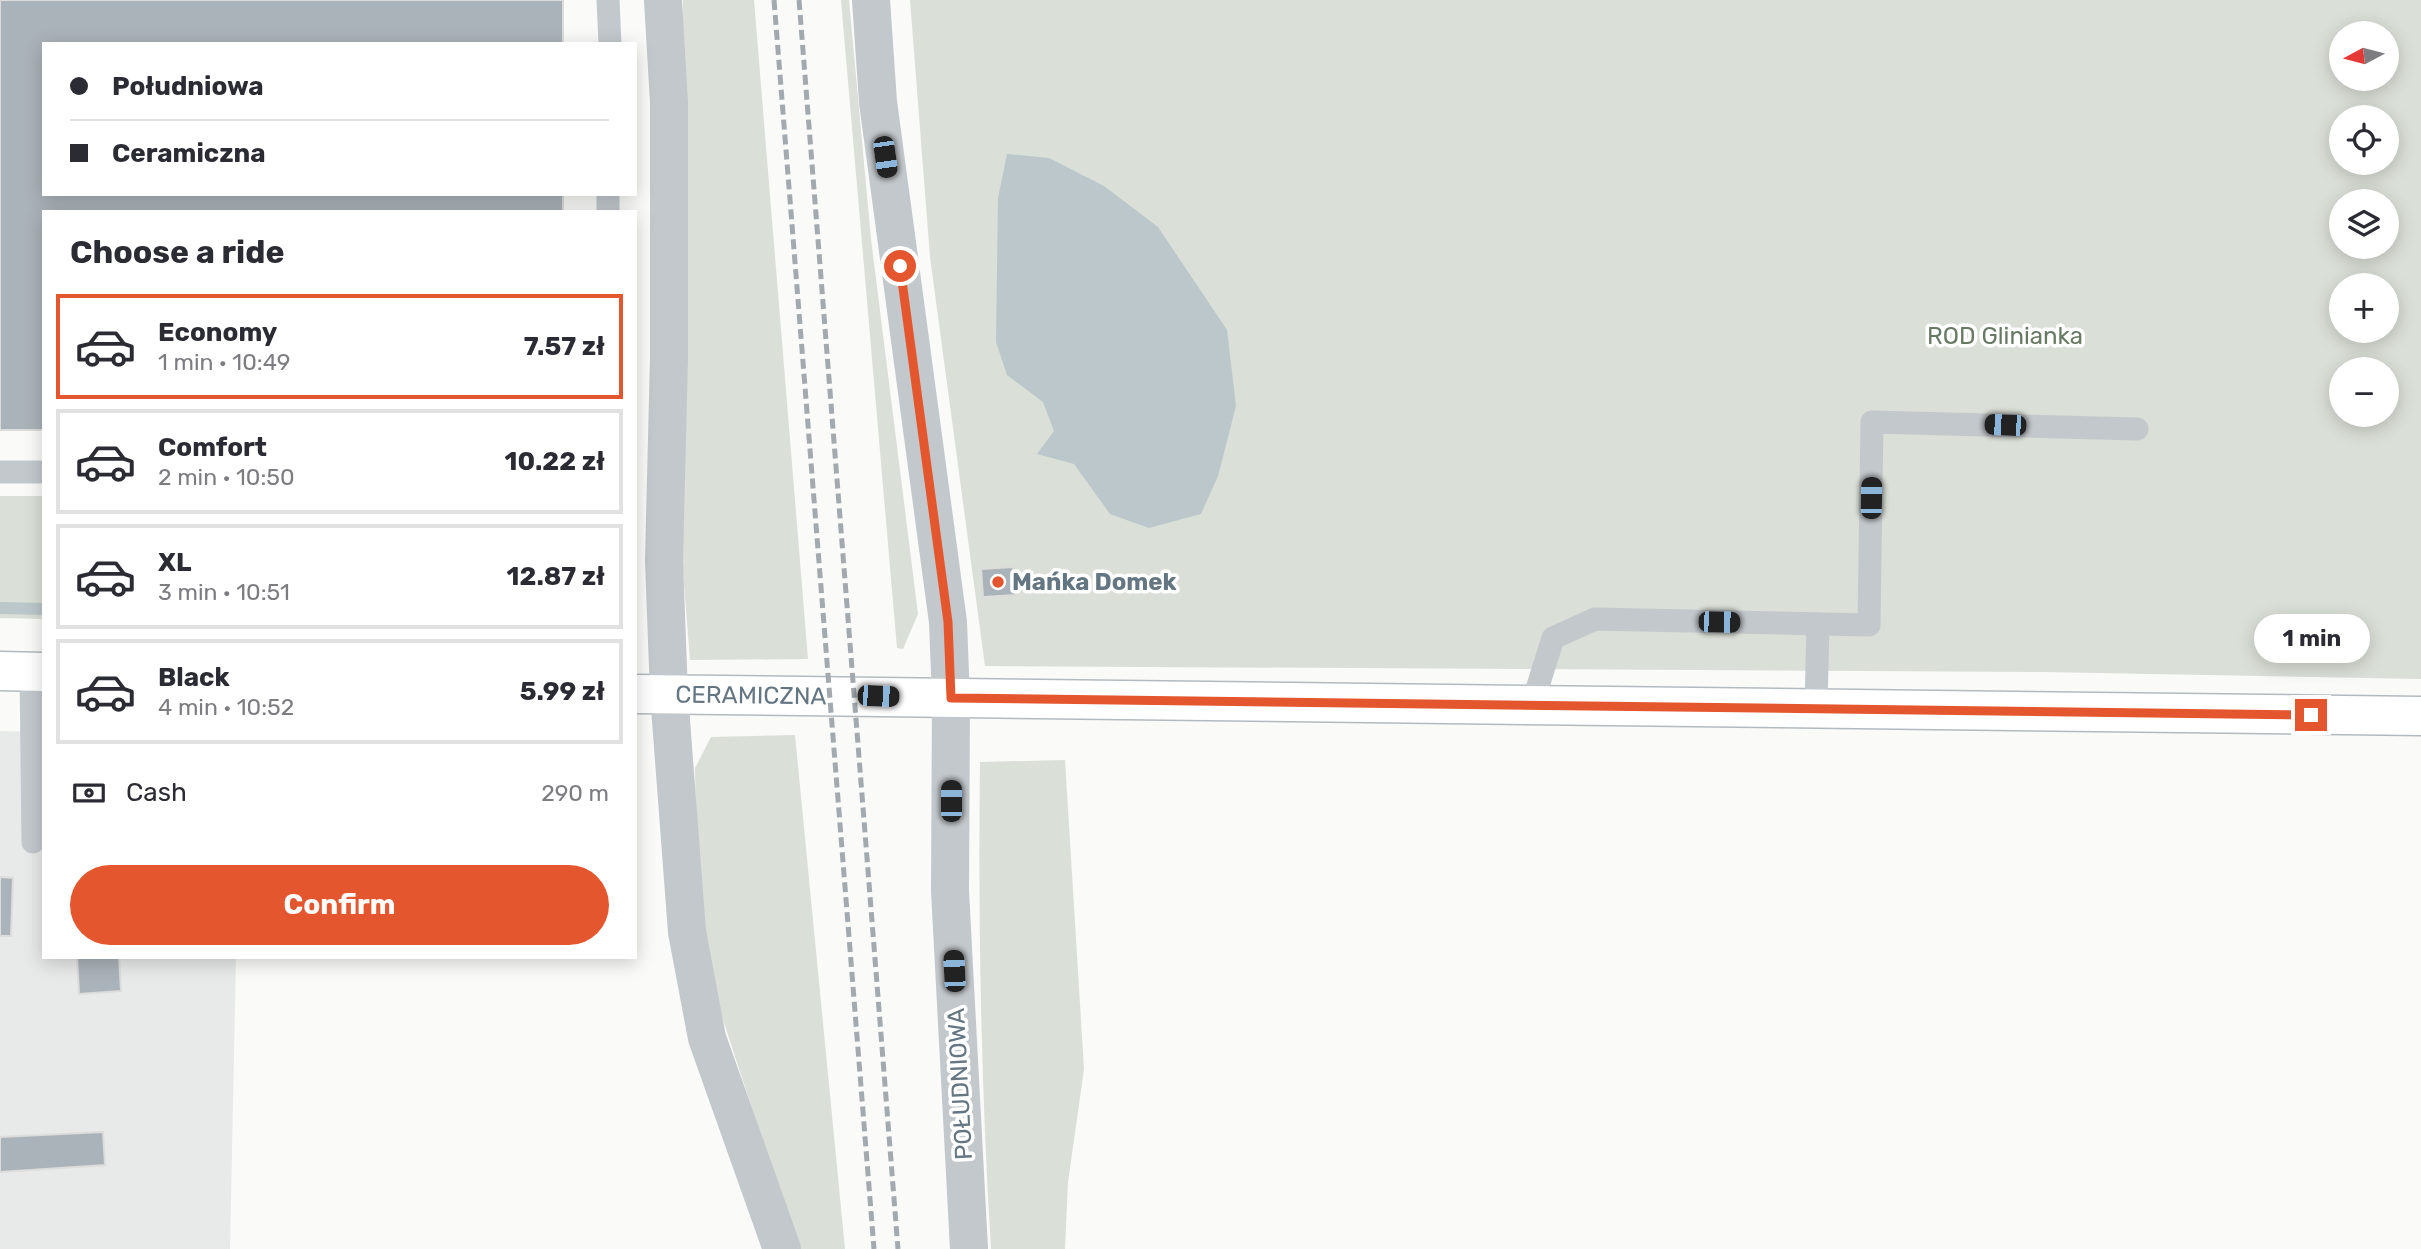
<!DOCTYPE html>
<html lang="en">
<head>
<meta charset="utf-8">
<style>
  :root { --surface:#fff; --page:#f7f7f7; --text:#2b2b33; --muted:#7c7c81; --line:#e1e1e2; --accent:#e4572e }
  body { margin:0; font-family:Rubik,sans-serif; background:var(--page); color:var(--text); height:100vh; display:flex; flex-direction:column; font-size:26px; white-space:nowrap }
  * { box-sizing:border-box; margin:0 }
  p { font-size:23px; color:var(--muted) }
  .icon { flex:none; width:38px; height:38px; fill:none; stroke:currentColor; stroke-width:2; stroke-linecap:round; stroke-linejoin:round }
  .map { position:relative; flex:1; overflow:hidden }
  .side { position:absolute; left:42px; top:210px; width:595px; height:749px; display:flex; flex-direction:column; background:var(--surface); border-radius:0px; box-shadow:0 4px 18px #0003 }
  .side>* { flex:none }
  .guide { position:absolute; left:42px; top:42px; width:595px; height:154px; border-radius:0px; box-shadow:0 4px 18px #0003; display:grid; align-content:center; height:154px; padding:0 28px; background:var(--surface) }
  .needle { width:46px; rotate:263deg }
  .buttons { position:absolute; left:2329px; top:21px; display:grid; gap:14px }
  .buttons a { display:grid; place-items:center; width:70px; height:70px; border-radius:50%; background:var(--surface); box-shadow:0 4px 18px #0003; font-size:35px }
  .end { position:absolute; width:32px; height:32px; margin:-16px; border:9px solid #e4572e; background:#fff; box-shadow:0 0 0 4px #fff }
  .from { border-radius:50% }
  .bubble { position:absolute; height:49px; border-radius:24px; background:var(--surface); box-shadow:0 4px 18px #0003; font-size:23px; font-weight:700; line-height:49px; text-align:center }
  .car { position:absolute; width:21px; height:42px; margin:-21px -10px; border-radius:9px; box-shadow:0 0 5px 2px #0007; background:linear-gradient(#222 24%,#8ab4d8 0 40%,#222 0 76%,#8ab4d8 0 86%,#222 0) }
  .guide b { display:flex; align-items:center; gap:24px; height:66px; font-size:26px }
  .guide b+b { border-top:2px solid var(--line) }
  .guide i { width:18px; height:18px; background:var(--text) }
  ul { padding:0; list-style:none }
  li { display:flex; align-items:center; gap:21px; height:105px; margin:0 14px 10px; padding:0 14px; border:4px solid var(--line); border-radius:0px }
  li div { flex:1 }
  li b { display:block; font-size:26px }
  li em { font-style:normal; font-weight:700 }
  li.active { border-color:var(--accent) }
  li>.icon { width:63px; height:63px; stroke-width:1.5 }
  h2 { padding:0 28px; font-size:32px; line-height:84px }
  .pay { display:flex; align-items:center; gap:18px; height:77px; padding:0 28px; font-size:26px }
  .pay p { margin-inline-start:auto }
  .button { display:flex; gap:14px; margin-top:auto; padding:14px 28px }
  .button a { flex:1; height:80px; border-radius:42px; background:var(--accent); color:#fff; font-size:28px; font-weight:700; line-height:80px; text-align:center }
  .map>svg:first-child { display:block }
</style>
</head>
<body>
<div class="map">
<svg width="2421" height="1249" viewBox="0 0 2421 1249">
  <rect width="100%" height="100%" fill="#fafaf8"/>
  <polygon fill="#e8e9e9" points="0,731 44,732 44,957 236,957 230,1249 0,1249"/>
  <g fill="#dadfd7" fill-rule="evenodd">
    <polygon points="683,0 754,0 808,659 690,660 681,546"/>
    <polygon points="841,0 849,0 871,239 918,614 903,649 897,648"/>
    <path d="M910 0H2421V679L2044 672 985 666 930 257ZM2342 33H2387V79H2342ZM2342 117H2387V163H2342ZM2342 201H2387V247H2342ZM2342 285H2387V331H2342ZM2342 369H2387V415H2342Z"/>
    <polygon points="0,496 44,496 44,619 0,618"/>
    <polygon points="795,735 845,1249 798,1249 708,974 697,894 695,768 711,737"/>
    <path d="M1065 760 1084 1069 1068 1182 1065 1249H991C981 1087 978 924 980 762Z"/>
  </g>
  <polygon fill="#bbc7cb" points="1007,154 1049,158 1104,186 1158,227 1227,330 1236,406 1218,476 1201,514 1149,528 1110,514 1074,464 1037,454 1054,431 1043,402 1007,375 996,342 998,198"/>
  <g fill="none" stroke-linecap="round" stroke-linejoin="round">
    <polyline stroke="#bbc7cb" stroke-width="12" points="0,608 44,609"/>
  </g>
  <g fill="#aab3b9" stroke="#dcdcda" stroke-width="2">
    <polygon points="0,0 563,0 563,44 44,44 44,194 563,194 563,212 44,212 44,430 0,430"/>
    <polygon points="1013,567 1016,595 983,597 981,569"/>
    <polygon points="0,877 13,878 11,936 0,936"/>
    <polygon points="77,957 119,957 121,991 79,994"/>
    <polygon points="103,1132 105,1165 0,1172 0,1137"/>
  </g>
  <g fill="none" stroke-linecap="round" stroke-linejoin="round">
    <g stroke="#b3babf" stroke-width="41">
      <g id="secondary">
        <polyline points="0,671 44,672"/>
        <path id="s1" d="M635 694 2421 716"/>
      </g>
    </g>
    <g stroke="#c3c8cc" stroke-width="23">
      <polyline points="608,0 610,44"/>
      <polyline points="608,212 608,194"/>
      <polyline points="0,472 44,472"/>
      <polyline points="31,672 33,842"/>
      <polyline points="1532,705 1553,638 1595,619 1869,625 1872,422 2137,429"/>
      <polyline points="1816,708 1818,624"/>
    </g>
    <g stroke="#c3c8cc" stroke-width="38">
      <polyline points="663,0 669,103 669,357 664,561 669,694 687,932 707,1038 782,1249"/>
      <polyline points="871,0 878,102 948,622 951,698 950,891 969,1249"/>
    </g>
    <use href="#secondary" stroke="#fff" stroke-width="38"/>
    <g stroke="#a2aab0" stroke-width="5" stroke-dasharray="10 5" stroke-linecap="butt">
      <polyline points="774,0 874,1249"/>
      <polyline points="799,0 898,1249"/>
    </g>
  </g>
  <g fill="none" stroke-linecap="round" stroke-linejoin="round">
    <polyline stroke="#e4572e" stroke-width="9" points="900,266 948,622 951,698 2311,715"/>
  </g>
  <circle fill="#e4572e" stroke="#fff" stroke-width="2.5" cx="998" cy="582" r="7"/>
  <g text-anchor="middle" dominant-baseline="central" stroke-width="7" stroke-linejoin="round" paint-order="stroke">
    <g font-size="24" fill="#687a64" stroke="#fff">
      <text x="2005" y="336">ROD Glinianka</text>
    </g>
    <g font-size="24" font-weight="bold" fill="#657683" stroke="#fff" text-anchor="start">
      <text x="1012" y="582">Mańka Domek</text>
    </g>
    <g font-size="24" fill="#657683" stroke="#fff">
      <text stroke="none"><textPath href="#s1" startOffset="116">CERAMICZNA</textPath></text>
      <text transform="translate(960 1084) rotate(-93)">POŁUDNIOWA</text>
    </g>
  </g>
</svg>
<div class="buttons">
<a><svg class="needle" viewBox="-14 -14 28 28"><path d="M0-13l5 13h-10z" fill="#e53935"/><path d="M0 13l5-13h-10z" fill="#7c7c81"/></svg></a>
<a><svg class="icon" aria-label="locate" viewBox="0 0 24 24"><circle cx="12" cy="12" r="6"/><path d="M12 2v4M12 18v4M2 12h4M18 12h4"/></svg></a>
<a><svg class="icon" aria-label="layers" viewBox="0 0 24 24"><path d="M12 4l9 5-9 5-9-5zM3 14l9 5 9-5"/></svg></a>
<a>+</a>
<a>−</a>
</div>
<i class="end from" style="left:900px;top:266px"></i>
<i class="end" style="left:2311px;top:715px"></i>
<div class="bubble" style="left:2254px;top:614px;width:116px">1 min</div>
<i class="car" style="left:885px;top:157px;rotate:172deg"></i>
<i class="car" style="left:2005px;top:425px;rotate:272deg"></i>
<i class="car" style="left:1871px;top:498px;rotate:1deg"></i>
<i class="car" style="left:1719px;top:622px;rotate:91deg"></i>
<i class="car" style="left:878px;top:696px;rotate:92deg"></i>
<i class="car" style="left:951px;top:801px;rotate:0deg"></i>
<i class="car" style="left:954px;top:971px;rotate:357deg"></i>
<div class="guide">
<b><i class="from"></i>Południowa</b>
<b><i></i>Ceramiczna</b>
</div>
<section class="side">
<h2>Choose a ride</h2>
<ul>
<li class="active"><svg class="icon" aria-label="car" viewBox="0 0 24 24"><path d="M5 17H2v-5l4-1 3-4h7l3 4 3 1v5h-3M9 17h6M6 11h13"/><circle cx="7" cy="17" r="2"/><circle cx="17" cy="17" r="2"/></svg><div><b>Economy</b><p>1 min · 10:49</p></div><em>7.57 zł</em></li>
<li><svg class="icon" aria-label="car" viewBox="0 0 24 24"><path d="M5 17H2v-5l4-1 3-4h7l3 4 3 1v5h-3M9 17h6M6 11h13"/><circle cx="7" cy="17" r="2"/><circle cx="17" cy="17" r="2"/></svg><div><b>Comfort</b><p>2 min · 10:50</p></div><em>10.22 zł</em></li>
<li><svg class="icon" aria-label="car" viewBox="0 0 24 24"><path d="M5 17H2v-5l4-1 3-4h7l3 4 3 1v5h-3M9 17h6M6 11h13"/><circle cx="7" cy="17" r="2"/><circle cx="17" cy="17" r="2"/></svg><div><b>XL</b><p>3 min · 10:51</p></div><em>12.87 zł</em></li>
<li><svg class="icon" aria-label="car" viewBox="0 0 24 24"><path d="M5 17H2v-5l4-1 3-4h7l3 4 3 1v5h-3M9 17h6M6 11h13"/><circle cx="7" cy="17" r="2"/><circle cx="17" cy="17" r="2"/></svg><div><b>Black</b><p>4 min · 10:52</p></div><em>5.99 zł</em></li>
</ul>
<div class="pay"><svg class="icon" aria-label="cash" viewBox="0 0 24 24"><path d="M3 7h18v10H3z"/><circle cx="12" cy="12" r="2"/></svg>Cash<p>290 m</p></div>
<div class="button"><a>Confirm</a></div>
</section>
</div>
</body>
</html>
